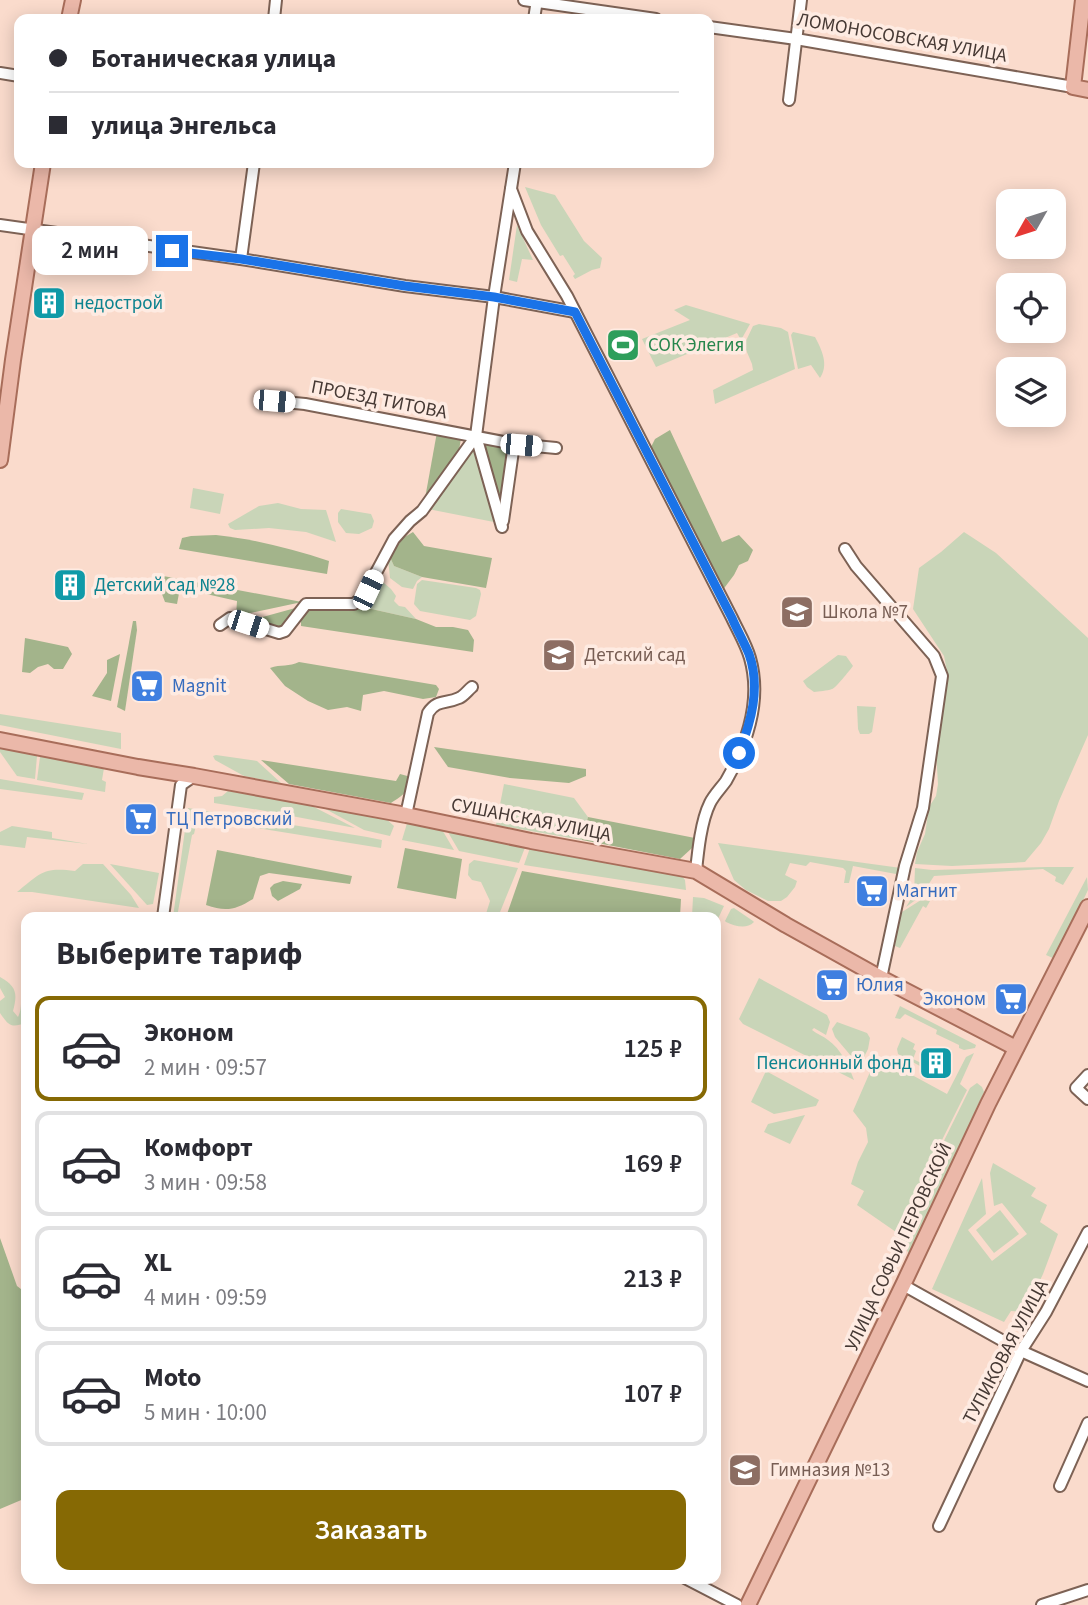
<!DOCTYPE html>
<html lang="ru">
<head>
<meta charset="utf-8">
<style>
  :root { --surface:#fff; --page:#f7f7f7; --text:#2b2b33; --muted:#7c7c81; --line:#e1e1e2; --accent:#866904 }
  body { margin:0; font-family:"Source Sans 3",sans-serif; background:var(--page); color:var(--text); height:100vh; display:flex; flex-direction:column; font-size:26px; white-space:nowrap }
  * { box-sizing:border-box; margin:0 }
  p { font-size:23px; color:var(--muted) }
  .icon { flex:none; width:38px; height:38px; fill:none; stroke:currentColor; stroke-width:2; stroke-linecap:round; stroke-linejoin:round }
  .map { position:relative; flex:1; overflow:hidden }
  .details { position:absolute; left:21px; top:912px; width:700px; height:672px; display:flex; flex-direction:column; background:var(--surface); border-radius:14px; box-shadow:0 4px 18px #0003 }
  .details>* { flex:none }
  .hud { position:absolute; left:14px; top:14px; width:700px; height:154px; border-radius:14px; box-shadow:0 4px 18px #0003; display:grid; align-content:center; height:154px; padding:0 35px; background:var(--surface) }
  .needle { width:46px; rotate:231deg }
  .buttons { position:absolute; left:996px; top:189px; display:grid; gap:14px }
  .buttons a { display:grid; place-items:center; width:70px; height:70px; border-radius:14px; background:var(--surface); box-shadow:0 4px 18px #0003; font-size:35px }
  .end { position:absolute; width:32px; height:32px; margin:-16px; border:9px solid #1a73e8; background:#fff; box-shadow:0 0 0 4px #fff }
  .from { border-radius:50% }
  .bubble { position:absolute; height:49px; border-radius:14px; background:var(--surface); box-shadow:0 4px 18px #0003; font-size:23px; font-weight:600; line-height:49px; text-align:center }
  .car { position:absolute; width:21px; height:42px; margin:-21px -10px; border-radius:9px; box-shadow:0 0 5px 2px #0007; background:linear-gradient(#fff 24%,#345 0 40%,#fff 0 76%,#345 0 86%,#fff 0) }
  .hud b { display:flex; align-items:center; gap:24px; height:66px; font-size:26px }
  .hud b+b { border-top:2px solid var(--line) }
  .hud i { width:18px; height:18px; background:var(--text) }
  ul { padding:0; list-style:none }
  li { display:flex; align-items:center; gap:21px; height:105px; margin:0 14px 10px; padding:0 21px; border:4px solid var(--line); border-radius:14px }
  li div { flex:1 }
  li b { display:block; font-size:26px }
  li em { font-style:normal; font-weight:600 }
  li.current { border-color:var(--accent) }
  li>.icon { width:63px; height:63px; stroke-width:1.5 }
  h2 { padding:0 35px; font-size:32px; line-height:84px }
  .action { display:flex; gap:14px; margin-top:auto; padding:14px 35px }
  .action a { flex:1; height:80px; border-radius:14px; background:var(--accent); color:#fff; font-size:28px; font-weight:600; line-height:80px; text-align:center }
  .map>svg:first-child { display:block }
</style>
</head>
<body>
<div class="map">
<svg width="1088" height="1605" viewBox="0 0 1088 1605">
  <rect width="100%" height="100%" fill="#fadbcc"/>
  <g fill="#c9d5b8">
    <polygon points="525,187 555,195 584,241 602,258 600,268 592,270 575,279 573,276 575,274 563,255 560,256 541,225"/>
    <polygon points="517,225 533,260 522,259 517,282 509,280"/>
    <polygon points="686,305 750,324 741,340 737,333 656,367 642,339 690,320 674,310"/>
    <polygon points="759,324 781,328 788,332 795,369 715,404 713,390 753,370 752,364 744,345 753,326"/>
    <path d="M793 332 815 337C822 350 829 365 820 378L811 365 798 369 791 335Z"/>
    <polygon points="469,448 479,451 499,523 428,509"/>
    <polygon points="193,488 224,494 220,514 190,508"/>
    <polygon points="278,503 301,509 326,510 336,542 306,532 269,528 235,530 230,528 228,524 259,506"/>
    <polygon points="341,509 371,514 374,521 372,528 359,534 346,533 338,522 338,513"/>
    <polygon points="964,532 996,553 1088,638 1088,735 1059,801 1049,829 1041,843 1025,862 952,866 915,864 917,852 925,834 929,807 936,796 938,784 936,751 941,711 948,676 944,656 913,609 919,568 941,552"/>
    <polygon points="390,557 394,566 422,577 417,581 413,589 402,587 390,578 388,559"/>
    <polygon points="378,578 391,589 396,596 394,601 399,606 405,607 416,619 367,608 374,595"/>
    <polygon points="422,580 476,588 480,590 481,594 476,616 470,620 420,611 414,604 417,584"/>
    <path d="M838 655 846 656 853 666C849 671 836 688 832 689 827 691 819 691 814 692L807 687 803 681Z"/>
    <polygon points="857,706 876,707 872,732 869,734 860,734 858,729"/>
    <polygon points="0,714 121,733 121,749 0,725"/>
    <polygon points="0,749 35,753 37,756 35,779 17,776 0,752"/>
    <polygon points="43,754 104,768 102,780 106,782 105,792 37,780 40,757"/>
    <polygon points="216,755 257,761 281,783 244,776 215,760 213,756"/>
    <polygon points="0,779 84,793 82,800 0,789"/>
    <polygon points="504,784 574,798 588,817 582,840 496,825"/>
    <polygon points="228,791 298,803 314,807 355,828 260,810 214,803 214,797 222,796"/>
    <polygon points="320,806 384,817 394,826 390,836 364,830"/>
    <polygon points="188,808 367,837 382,840 381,848 214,821 212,823 197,821 194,834 192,835 177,917 173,917"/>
    <polygon points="408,820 441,828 454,850 402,840"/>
    <polygon points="12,826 52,832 52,838 88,844 27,837 25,848 0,845 0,832"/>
    <polygon points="445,827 526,845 519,863 459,851"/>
    <polygon points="718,843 901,868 899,873 896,874 853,866 849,883 844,883 846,871 843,868 810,862 806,866 790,863 785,875 797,881 795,887 787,897 781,901 768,901 746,890 734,880"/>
    <polygon points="531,845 678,871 685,880 686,890 524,865"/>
    <polygon points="474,860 518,868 498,917 485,917 490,901 481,882 472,880 468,875 469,864"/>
    <path d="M83 864H103L131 895 139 908 32 892H17C41 873 43 867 75 871Z"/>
    <polygon points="110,864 159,873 153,904 147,905"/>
    <polygon points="1047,867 1074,867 1063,885 1055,881 1056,877 1043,869 934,876 921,896 906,907 914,894 915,868 932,870"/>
    <polygon points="1087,877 1088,890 1055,959 1046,955"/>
    <polygon points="693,897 704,898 724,906 716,923 716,917 692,917"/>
    <polygon points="921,900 930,901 926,908 923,906 900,948 895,946 899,916 902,912"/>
    <path d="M734 908 753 921 754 922C746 930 735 926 726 922L725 921 731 909Z"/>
    <path d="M0 977C16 986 18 993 13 1011L18 1017C24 1006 18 993 26 982V1023C11 1028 9 1026 0 1013V1001L5 997 0 988Z"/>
    <path d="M759 978 827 1015 830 1022 826 1035 814 1028 812 1030C817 1034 823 1036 828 1040 841 1049 849 1066 854 1080L743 1024 739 1019Z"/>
    <polygon points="900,1006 976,1045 975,1048 964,1050 959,1048 959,1045 936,1034 937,1030 905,1014 900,1019 895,1018"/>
    <polygon points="837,1022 867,1033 870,1038 868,1049 862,1061 857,1063 835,1037 832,1029"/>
    <polygon points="902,1037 915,1044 913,1049 916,1051 913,1059 931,1068 929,1071 898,1054 897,1049"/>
    <polygon points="974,1053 960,1084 967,1090 896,1232 857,1205 864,1191 851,1184 858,1162 868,1142 866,1128 853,1111 877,1056 947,1094 966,1057"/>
    <polygon points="766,1071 819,1100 816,1106 774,1114 751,1102"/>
    <polygon points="977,1083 982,1087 984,1092 909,1254 898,1234 970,1088"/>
    <polygon points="805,1115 790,1144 764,1132 768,1124"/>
    <polygon points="993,1163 1036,1188 1031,1196 1047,1205 1040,1222 1058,1234 1043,1274 1025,1312 1011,1311 1004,1322 932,1289 982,1178 986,1214 968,1230 992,1261 1027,1234 1002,1203 994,1206 990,1173"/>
    <polygon points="1000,1210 1019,1234 994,1253 976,1230"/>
  </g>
  <g fill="#a3b48b">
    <polygon points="670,430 722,542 739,535 753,550 748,561 739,565 734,575 722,591 651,447 655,439"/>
    <polygon points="437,432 461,438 459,451 424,504"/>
    <polygon points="483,443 510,448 502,513"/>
    <polygon points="413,532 424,546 492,558 486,588 422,577 394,566 390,557 403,538"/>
    <path d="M216 535C254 539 292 549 329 561L327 574 179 549 182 538 191 536Z"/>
    <polygon points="158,575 302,602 236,616 237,601 180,588 177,604 165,602 160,589"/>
    <polygon points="299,607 284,628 262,624 259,618"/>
    <polygon points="367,608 416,619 436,627 453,627 468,630 474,640 473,652 301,626 301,618 308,611"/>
    <polygon points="133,621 136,621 137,630 125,711 117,707"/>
    <polygon points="25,638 68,647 72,654 63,669 54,669 48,664 38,667 30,673 22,672"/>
    <polygon points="120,654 111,701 92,696 107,673 107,660"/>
    <path d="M299 662 436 685 439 689 436 697 423 699 384 691 363 695 361 711 347 707 328 710 308 701 285 686 270 668C281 664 289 667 299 662Z"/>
    <polygon points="434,747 586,769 586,776 569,783 510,778 448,767"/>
    <path d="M261 760 396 781 400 774 411 777C409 792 403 795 391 803L289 784Z"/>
    <polygon points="588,817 695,838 692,848 680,859 582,840"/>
    <polygon points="405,848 462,859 456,899 397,888"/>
    <path d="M217 850 352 876 350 884 269 873 260 876 253 899C235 910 226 912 206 905Z"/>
    <polygon points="522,871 681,899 680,917 515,917 507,914"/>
    <polygon points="283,881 302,884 300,889 278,901 272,896 270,888 274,884"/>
    <polygon points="0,1238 17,1286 26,1293 26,1498 0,1509"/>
  </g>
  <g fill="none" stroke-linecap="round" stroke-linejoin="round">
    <g stroke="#7d6255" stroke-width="14">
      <g id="minor">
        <polyline points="524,0 656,19"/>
        <polyline points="274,19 276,0"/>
        <polyline points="534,19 537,0"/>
        <polyline points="709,27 796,39 1073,87"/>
        <polyline points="0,73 19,76"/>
        <polyline points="789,100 801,0"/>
        <path d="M511 189 527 231 567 296 732 618C738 631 746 644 750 658 762 700 747 744 726 781 721 788 714 795 710 803 701 821 698 851 696 871"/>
        <polyline points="0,225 241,259 405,286 494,297 575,312"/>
        <polyline points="241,259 254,163"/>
        <polyline points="274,401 305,404 514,444 556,448"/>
        <polyline points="476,436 494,297 515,163"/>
        <polyline points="503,521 514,444"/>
        <polyline points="845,549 856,566 934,656 942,676 923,808 905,866 881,978"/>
        <polyline points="220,625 230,618 279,633 285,631 306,604 354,604 363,597 394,539 410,521 422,511 476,436 502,527"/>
        <path d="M406 815 428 713C437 699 446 704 459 698 464 696 468 690 472 687"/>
        <polyline points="163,917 181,785 194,776"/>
        <polyline points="1088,1075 1076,1088 1088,1099"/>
        <polyline points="903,1285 1021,1351 1088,1381"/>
        <polyline points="1060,1486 1088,1423"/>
        <polyline points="939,1526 1021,1351 1046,1312 1088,1232"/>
        <polyline points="685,1578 737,1605"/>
        <polyline points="1042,1605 1088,1590"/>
      </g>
    </g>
    <g stroke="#a86d5a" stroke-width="18">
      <g id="major">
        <polyline points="1083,0 1073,87 1088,90"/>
        <polyline points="69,19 73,0"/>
        <polyline points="0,460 13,360 43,163"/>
        <polyline points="0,740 138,767 194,776 406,815 531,841 696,871 786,925 881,978 1016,1048"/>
        <polyline points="748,1605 903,1285 988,1104 1088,907"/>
      </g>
    </g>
    <use href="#minor" stroke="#fff" stroke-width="10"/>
    <use href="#major" stroke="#ebb8a9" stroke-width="14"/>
  </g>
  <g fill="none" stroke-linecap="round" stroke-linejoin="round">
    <path stroke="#1a73e8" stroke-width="9" d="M172 251 241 259 405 286 494 297 575 312 732 618C737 630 744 642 749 654 761 688 751 722 739 753"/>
  </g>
  <defs>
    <g id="building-square" transform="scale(1.75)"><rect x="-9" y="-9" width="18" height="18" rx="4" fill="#0f9aa8" stroke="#feebe2"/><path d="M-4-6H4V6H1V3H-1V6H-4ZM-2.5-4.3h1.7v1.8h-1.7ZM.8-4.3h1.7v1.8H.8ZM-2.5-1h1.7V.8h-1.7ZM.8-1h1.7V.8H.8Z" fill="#fff"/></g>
    <g id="stadium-square" transform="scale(1.75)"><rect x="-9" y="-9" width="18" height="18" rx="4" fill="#2e9e5b" stroke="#feebe2"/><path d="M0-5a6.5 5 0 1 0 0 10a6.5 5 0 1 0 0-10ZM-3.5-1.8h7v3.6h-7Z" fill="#fff"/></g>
    <g id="school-square" transform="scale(1.75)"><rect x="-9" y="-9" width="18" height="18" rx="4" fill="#8d6e63" stroke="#feebe2"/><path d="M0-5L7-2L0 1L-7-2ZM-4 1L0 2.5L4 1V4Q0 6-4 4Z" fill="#fff"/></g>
    <g id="supermarket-square" transform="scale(1.75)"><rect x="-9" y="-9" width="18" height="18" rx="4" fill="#3f7fe0" stroke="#feebe2"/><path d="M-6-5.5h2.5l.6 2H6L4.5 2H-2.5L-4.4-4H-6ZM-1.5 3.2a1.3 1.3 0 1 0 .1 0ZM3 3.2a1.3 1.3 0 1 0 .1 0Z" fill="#fff"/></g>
  </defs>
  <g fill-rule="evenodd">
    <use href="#building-square" x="49" y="303"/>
    <use href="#stadium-square" x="623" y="345"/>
    <use href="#building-square" x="70" y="585"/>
    <use href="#school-square" x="797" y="612"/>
    <use href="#school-square" x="559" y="655"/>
    <use href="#supermarket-square" x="147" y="686"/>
    <use href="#supermarket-square" x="141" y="819"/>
    <use href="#supermarket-square" x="872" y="891"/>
    <use href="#supermarket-square" x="832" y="985"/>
    <use href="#supermarket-square" x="1011" y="999"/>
    <use href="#building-square" x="936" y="1063"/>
    <use href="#school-square" x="745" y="1470"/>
  </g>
  <g text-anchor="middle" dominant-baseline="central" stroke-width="7" stroke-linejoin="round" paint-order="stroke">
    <g font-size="19" fill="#463934" stroke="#feebe2">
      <text transform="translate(902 38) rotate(10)">ЛОМОНОСОВСКАЯ УЛИЦА</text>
      <text transform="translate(379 400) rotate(11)">ПРОЕЗД ТИТОВА</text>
      <text transform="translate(531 820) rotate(11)">СУШАНСКАЯ УЛИЦА</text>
      <text transform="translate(899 1247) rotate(-65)">УЛИЦА СОФЬИ ПЕРОВСКОЙ</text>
      <text transform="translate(1006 1352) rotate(-62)">ТУПИКОВАЯ УЛИЦА</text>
    </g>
    <g font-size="19" fill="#0d838f" stroke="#feebe2" text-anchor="start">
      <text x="74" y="303">недострой</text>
      <text x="94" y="585">Детский сад №28</text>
      <text x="912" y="1063" text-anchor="end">Пенсионный фонд</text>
    </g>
    <g font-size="19" fill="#27864d" stroke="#feebe2" text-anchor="start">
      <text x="648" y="345">СОК Элегия</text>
    </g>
    <g font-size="19" fill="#785e54" stroke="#feebe2" text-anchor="start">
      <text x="822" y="612">Школа №7</text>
      <text x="584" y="655">Детский сад</text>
      <text x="770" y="1470">Гимназия №13</text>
    </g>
    <g font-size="19" fill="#366cbe" stroke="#feebe2" text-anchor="start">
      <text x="172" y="686">Magnit</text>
      <text x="166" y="819">ТЦ Петровский</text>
      <text x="896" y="891">Магнит</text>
      <text x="856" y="985">Юлия</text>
      <text x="986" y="999" text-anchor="end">Эконом</text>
    </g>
  </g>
</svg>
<div class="buttons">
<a><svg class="needle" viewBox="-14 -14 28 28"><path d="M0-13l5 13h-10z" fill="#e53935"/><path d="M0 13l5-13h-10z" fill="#7c7c81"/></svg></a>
<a><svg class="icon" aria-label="locate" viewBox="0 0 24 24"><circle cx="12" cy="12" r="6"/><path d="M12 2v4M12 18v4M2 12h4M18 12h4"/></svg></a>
<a><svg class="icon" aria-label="layers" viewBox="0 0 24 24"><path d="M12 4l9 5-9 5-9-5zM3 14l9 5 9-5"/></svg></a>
</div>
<i class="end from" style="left:739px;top:753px"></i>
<i class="end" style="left:172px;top:251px"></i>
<div class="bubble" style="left:32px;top:226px;width:116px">2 мин</div>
<i class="car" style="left:274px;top:401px;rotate:95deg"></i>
<i class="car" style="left:521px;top:445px;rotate:95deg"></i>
<i class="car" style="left:368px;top:590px;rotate:25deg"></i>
<i class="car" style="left:248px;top:624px;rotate:108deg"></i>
<div class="hud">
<b><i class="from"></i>Ботаническая улица</b>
<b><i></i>улица Энгельса</b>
</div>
<section class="details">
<h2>Выберите тариф</h2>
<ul>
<li class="current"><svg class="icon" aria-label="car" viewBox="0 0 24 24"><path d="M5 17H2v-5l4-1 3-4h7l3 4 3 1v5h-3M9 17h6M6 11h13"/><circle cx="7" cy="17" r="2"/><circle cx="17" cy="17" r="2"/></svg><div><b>Эконом</b><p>2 мин · 09:57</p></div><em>125 ₽</em></li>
<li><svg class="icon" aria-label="car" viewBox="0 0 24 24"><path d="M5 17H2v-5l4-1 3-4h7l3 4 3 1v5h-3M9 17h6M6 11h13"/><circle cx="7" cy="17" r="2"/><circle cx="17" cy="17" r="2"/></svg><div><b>Комфорт</b><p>3 мин · 09:58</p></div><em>169 ₽</em></li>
<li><svg class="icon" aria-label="car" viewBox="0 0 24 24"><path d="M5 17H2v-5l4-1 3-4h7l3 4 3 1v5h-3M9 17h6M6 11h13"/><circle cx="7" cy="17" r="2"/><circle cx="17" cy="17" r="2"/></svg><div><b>XL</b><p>4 мин · 09:59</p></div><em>213 ₽</em></li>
<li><svg class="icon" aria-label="car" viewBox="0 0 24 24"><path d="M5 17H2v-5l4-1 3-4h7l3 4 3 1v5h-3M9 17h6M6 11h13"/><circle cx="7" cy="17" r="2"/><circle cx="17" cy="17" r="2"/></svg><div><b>Moto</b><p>5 мин · 10:00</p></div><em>107 ₽</em></li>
</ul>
<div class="action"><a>Заказать</a></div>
</section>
</div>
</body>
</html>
